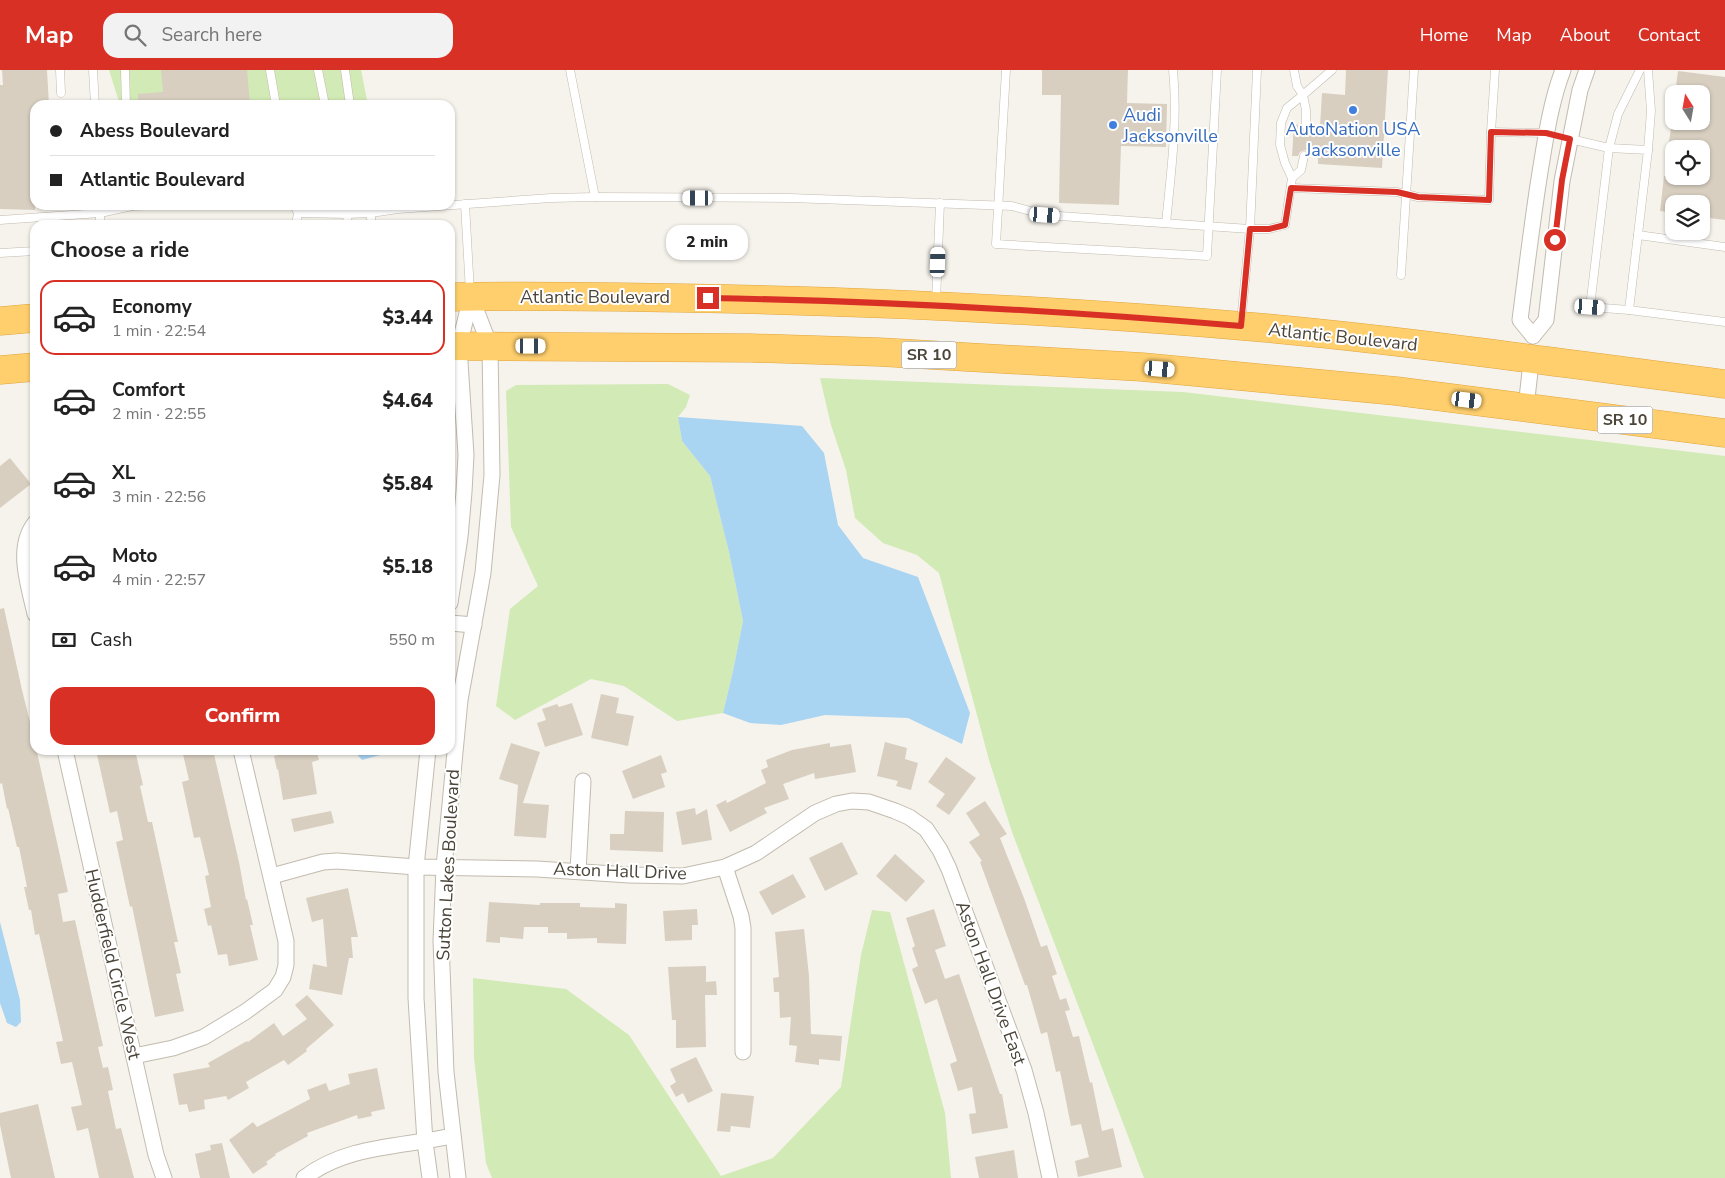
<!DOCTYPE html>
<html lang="en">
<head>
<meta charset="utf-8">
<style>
  :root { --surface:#fff; --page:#f2f2f2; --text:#222; --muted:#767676; --line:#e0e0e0; --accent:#d93025 }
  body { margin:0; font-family:"Nunito Sans",sans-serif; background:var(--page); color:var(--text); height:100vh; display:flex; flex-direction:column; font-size:19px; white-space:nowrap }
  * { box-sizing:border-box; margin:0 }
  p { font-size:16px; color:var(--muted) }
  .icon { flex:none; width:28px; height:28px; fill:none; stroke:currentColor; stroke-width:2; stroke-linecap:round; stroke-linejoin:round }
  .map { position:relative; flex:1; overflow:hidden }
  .details { position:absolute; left:30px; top:150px; width:425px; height:535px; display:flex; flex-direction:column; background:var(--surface); border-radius:15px; box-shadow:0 1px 4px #0004 }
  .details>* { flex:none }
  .top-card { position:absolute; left:30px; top:30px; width:425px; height:110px; border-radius:15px; box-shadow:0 1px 4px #0004; display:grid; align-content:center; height:110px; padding:0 20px; background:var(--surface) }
  .needle { width:32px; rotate:349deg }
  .buttons { position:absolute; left:1665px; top:15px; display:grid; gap:10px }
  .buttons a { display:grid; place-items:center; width:45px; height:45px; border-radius:10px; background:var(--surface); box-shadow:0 1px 4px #0004; font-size:25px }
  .end { position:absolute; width:22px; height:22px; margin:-11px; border:6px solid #d93025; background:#fff; box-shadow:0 0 0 2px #fff }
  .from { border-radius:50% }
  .bubble { position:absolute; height:35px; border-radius:15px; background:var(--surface); box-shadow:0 1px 4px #0004; font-size:16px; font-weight:800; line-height:35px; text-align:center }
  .car { position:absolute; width:15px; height:30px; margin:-15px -8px; border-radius:6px; box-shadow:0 0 4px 1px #0007; background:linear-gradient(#fff 24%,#345 0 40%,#fff 0 76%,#345 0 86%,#fff 0) }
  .top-card b { display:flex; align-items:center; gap:18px; height:48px; font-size:19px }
  .top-card b+b { border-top:1px solid var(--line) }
  .top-card i { width:12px; height:12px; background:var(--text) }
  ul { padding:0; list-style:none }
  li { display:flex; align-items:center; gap:15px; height:75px; margin:0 10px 8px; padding:0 10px; border:2px solid transparent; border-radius:15px }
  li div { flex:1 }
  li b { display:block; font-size:19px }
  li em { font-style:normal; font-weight:800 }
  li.active { border-color:var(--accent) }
  li>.icon { width:45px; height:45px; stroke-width:1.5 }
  h2 { padding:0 20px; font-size:22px; line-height:60px }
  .pay { display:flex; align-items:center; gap:12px; height:55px; padding:0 20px; font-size:19px }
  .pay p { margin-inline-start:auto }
  .cta { display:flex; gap:10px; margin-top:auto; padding:10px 20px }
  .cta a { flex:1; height:58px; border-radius:15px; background:var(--accent); color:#fff; font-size:20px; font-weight:800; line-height:58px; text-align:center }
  header { display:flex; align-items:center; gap:30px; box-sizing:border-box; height:70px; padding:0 25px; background:var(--accent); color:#fff }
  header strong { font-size:24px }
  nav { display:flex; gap:28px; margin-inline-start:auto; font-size:18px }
  .search { width:350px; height:45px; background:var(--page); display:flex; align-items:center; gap:12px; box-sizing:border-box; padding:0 18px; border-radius:15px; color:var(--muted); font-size:19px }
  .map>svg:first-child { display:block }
</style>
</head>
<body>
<header>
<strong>Map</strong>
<div class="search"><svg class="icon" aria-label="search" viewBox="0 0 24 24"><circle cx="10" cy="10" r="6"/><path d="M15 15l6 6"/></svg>Search here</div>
<nav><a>Home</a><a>Map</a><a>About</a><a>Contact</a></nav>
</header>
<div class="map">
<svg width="1725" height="1108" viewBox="0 0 1725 1108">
  <rect width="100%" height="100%" fill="#f6f3ec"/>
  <g fill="#d2eab5">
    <polygon points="109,0 361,0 368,35 120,35"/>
    <polygon points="820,308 1183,322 1725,386 1725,1108 1144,1108 1012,762 989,690 939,503 917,485 883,473 855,448 846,400 831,355"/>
    <polygon points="668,314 690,325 686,337 678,347 682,371 710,406 729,482 743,551 733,601 723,643 677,651 624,616 591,609 515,650 496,636 510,539 538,516 511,457 506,321 516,315"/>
    <polygon points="872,840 890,842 945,1043 951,1108 492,1108 486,1093 474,988 473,908 566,919 629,965 721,1106 773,1088 841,1017 861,885"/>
  </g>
  <g fill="#a9d4f2">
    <polygon points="678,347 802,356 824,383 838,455 863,488 918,507 970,643 962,674 908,648 825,645 781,655 750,653 723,643 733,601 743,551 729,482 710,406 682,371"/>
    <polygon points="353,680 381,680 380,685 362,690"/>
    <polygon points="0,852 20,930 21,952 16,957 7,953 0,933"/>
  </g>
  <g fill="#d8cfc1">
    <polygon points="2,0 47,0 49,35 35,35 35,140 0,139 0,15 3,15"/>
    <polygon points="161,0 247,0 250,35 138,35 138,24 163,22"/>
    <polygon points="1042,0 1128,0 1127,33 1167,34 1166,77 1121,76 1119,135 1059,133 1061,25 1042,25"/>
    <polygon points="1346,0 1388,0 1382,98 1318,94 1318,87 1310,86 1308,82 1305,80 1300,82 1298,86 1292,86 1294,54 1300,55 1301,58 1306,61 1309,60 1312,55 1320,56 1322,23 1345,25"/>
    <polygon points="1678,1 1725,7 1725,150 1701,147 1701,134 1674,134 1674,143 1660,141 1664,106 1701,106 1701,79 1668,79 1672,51 1701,51 1701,24 1675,24"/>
    <polygon points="10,388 31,414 0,438 0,396"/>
    <polygon points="4,538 22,620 30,652 35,680 37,682 68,822 58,824 63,852 75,850 103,976 98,977 103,998 108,997 113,1020 108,1021 116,1059 121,1058 134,1108 99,1108 88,1058 77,1061 71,1037 82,1035 72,992 61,994 56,972 63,971 55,935 39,864 35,865 31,840 29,840 24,817 27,817 19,777 17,777 8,738 7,739 2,713 0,714 0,539"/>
    <polygon points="601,624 619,628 616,643 634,646 628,676 591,668"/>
    <polygon points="572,633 583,665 545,677 537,653 546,650 542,639 557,634 559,637"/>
    <polygon points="885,672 907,678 905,689 918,693 911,720 896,716 898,711 877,706"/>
    <polygon points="511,673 540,682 523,733 549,735 546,768 514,766 518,715 499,709"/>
    <polygon points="830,673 830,677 851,674 856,702 815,709 814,703 783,714 789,729 764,738 767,743 730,762 716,735 726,730 727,733 766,713 761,700 768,697 766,690 792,680"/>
    <polygon points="96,680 135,680 143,715 140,716 148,752 152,752 178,872 174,872 181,903 176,904 184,941 155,947 132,836 130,837 116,772 123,770 117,741 110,743"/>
    <polygon points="182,680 213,680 239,792 246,830 247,829 253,855 250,855 258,890 229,896 227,884 218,885 211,855 208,856 204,839 211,837 205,806 209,805 200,767 194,768 182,712 189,710"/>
    <polygon points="285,680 316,680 319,690 312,692 317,724 283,730 278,699 277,700 274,686 286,683"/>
    <polygon points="661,685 667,702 661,704 665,717 633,729 622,701"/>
    <polygon points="946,687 976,708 949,745 936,736 945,724 928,712"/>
    <polygon points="985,731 1007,764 1000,768 1024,828 1041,877 1047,875 1057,904 1052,906 1060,930 1066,928 1070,940 1065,941 1073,967 1079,966 1090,1013 1092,1012 1102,1061 1113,1058 1122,1097 1078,1107 1075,1091 1089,1087 1081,1054 1071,1056 1060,1001 1056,1002 1047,962 1041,964 1027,915 1025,915 980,792 982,791 969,772 980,765 966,743"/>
    <polygon points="695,738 696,745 707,739 712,770 682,775 676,742"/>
    <polygon points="331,741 334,753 294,762 291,749"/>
    <polygon points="625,741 664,742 663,782 610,780 610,764 624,764"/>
    <polygon points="842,772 858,804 825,821 809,788"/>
    <polygon points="895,784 925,811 906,832 876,806"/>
    <polygon points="793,804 806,827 772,845 759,822"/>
    <polygon points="348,818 358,867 351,867 353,888 349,888 342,925 309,919 313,894 327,897 323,849 312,852 306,828"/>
    <polygon points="489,832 540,835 540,833 580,833 580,837 615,838 615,833 627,834 626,874 597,873 597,868 567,869 567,863 548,863 548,857 524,857 523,869 500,867 500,873 486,872"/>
    <polygon points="697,839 698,855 692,855 692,870 665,871 663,841"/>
    <polygon points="934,839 946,876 935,880 945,909 959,904 1000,1024 1002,1024 1008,1058 972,1064 969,1044 976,1043 972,1017 958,1021 950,994 957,991 937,929 925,934 912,899 918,896 912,878 915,876 906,848"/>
    <polygon points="804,859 809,906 811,964 842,966 840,991 819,989 819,995 795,992 797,976 789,975 791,947 780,948 779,922 774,922 773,908 779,907 775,862"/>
    <polygon points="706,896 706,912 716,911 717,925 705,925 706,977 676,978 676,950 672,950 668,897"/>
    <polygon points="307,925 334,955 306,979 307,981 288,995 284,990 246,1012 249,1018 228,1030 226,1026 204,1030 205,1039 189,1042 187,1034 179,1035 173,1004 210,997 208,993 247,971 248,972 274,953 283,966 307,949 295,935"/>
    <polygon points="696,987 713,1021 688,1033 683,1023 676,1027 670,1016 676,1012 670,999"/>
    <polygon points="377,998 385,1039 371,1042 372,1046 358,1049 357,1045 307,1063 308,1066 275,1084 276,1085 266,1092 268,1094 253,1104 229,1070 253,1052 257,1057 310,1029 307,1020 326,1013 329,1021 350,1014 348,1004"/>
    <polygon points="721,1023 754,1026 750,1058 731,1056 730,1062 717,1061"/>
    <polygon points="38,1034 55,1108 11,1108 0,1055 0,1043"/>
    <polygon points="222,1073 230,1108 200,1108 195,1084 211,1080 210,1075"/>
    <polygon points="1014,1080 1018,1108 979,1108 975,1087"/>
  </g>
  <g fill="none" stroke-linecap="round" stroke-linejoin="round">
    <g stroke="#c2bbae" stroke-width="9">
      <g id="lane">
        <polyline points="60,0 61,23"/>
        <polyline points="93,0 95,35"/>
        <polyline points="125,0 126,35"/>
        <polyline points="270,0 276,35"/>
        <polyline points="318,0 325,35"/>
        <polyline points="345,0 350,35"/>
        <polyline points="570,0 595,127"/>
        <polyline points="1006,0 996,174 1207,186 1217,0"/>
        <polyline points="1294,0 1297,16 1303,25 1332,0"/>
        <polyline points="1648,0 1651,41 1648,80"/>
        <polyline points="1491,62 1495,0"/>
        <polyline points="1570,69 1609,78 1648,80 1629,240 1725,252"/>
        <polyline points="1292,108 1301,100 1304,86"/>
        <polyline points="1291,118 1397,122 1418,127 1489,130 1491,62 1546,63"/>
        <polyline points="465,134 470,222"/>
        <polyline points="294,135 298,143 347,144 371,143 398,139 551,128 595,127 790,128 1012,136 1045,145 1250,159 1257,0"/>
        <polyline points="346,135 348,155"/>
        <polyline points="369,135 372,155"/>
        <polyline points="132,136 155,135"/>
        <polyline points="0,150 100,143 99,135"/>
        <path d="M1166 153C1171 103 1178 50 1173 0"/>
        <polyline points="100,155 100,143 132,136 132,135"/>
        <polyline points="296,155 298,143"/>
        <polyline points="1638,165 1725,177"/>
        <polyline points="0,183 35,181"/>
        <polyline points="1401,205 1414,0"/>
        <polyline points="936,231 940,133"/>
        <polyline points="1629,240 1590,237 1609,78 1618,44 1640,0"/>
        <polyline points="1241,252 1250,159 1269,159 1285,155 1292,108 1285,93 1280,75 1281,53 1287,38 1303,25 1306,40 1306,55"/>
      </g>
    </g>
    <g stroke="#c2bbae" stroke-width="17">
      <g id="street">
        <path d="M1533 266 1520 250C1527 196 1533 143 1542 90 1547 59 1552 29 1563 0"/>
        <polyline points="1533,266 1546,250 1562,111 1580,20 1587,0"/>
        <polyline points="1526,337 1532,284"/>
        <path d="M35 453C15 478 29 516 35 544"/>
        <polyline points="450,533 460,467 464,422 466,385 459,276 471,227"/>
        <polyline points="450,553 474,555"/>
        <polyline points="65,680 156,1085 164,1108"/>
        <polyline points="428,680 416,797 416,928 425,1072 430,1108"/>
        <polyline points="725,797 741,846 743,858 743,982"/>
        <polyline points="578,801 583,711"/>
        <polyline points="272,806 323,792 337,791 416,797 537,799 629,805 683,806 725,797 756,783 815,743 836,734 852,731 869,732 895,741 909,747 926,759 940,780 949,799 1024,1000 1036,1043 1050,1108"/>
        <polyline points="134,986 173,978 204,967 245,942 275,920 283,907 286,895 286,871 241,680"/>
        <path d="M304 1108C346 1075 402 1077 452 1066"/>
        <polyline points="458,1108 446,1002 441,871 444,797 460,630 483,503 492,405 490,276 471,227"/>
      </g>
    </g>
    <g stroke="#e0a43c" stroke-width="29">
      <g id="highway">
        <path d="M450 227C527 225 604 227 681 228 876 231 1071 241 1266 258 1419 272 1572 295 1725 314"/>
        <polyline points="0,251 35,248"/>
        <polyline points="450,276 751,278 879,282 1142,297 1396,321 1725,363"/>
        <polyline points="0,300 35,297"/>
      </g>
    </g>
    <use href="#lane" stroke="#fff" stroke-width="8"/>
    <use href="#street" stroke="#fff" stroke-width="15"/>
    <use href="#highway" stroke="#ffcf6e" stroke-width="28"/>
  </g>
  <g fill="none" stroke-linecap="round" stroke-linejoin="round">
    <path stroke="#d93025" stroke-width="6" d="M708 228C886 231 1064 241 1241 256L1250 159H1269L1285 155 1291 118 1397 122 1418 127 1489 130 1491 62 1546 63 1570 69 1562 110 1555 170"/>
  </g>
  <g fill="#3f7fe0" stroke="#fff" stroke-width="2">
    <circle cx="1353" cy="40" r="5"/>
    <circle cx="1113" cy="55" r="5"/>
  </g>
  <g text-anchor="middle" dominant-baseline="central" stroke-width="4" stroke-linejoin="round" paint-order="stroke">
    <g fill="#fff" stroke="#817c74" stroke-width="1">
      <rect x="901.5" y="271.5" width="55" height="27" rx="4"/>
      <rect x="1597.5" y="336.5" width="55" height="27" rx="4"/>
    </g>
    <g font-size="16" font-weight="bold" fill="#4b4439">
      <text x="929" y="285">SR 10</text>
      <text x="1625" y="350">SR 10</text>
    </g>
    <g font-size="18" fill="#366cbe" stroke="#fff" text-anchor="start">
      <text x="1123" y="45">Audi<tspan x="1123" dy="21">Jacksonville</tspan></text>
      <text x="1353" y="59" text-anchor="middle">AutoNation USA<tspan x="1353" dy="21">Jacksonville</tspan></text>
    </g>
    <g font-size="18" fill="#4b4439" stroke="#fff">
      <text x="595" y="227">Atlantic Boulevard</text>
      <text transform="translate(1343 267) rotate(6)">Atlantic Boulevard</text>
      <text transform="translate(448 795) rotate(-87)">Sutton Lakes Boulevard</text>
      <text transform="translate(620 801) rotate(2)">Aston Hall Drive</text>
      <text transform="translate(113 894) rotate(77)">Hudderfield Circle West</text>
      <text transform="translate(991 913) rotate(70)">Aston Hall Drive East</text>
    </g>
  </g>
</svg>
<div class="buttons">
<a><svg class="needle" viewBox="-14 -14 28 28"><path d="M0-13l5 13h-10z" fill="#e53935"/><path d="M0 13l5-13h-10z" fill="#767676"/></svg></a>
<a><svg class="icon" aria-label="locate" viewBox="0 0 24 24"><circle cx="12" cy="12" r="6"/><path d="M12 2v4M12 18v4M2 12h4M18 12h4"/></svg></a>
<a><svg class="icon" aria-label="layers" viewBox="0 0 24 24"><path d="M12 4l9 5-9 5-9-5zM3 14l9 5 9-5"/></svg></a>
</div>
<i class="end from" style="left:1555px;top:170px"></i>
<i class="end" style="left:708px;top:228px"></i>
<div class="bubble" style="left:666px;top:155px;width:82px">2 min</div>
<i class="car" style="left:698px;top:128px;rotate:270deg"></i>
<i class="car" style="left:1045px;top:145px;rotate:94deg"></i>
<i class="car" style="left:938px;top:192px;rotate:2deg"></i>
<i class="car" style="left:1590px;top:237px;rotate:94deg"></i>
<i class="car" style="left:531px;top:276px;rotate:90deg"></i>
<i class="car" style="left:1160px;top:299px;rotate:95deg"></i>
<i class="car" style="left:1467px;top:330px;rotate:97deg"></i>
<div class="top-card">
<b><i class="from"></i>Abess Boulevard</b>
<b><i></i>Atlantic Boulevard</b>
</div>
<section class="details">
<h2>Choose a ride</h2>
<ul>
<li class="active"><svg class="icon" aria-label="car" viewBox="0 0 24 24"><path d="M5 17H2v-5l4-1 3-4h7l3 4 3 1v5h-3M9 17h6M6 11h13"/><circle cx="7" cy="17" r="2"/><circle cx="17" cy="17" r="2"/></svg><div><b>Economy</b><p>1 min · 22:54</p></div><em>$3.44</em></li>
<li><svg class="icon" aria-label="car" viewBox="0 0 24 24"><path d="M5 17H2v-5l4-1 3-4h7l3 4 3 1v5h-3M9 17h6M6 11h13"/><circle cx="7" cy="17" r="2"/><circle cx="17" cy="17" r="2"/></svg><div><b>Comfort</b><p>2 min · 22:55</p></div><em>$4.64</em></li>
<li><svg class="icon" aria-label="car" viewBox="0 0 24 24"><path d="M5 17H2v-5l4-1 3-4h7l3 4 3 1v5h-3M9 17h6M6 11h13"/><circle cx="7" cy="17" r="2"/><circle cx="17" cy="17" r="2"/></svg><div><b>XL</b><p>3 min · 22:56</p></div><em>$5.84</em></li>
<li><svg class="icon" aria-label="car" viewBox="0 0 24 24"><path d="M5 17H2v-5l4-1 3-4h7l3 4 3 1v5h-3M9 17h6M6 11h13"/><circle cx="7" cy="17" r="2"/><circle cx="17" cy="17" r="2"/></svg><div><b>Moto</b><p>4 min · 22:57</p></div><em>$5.18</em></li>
</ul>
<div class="pay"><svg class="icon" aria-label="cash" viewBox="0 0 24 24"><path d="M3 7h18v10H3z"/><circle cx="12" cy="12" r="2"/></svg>Cash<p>550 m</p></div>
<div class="cta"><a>Confirm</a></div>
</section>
</div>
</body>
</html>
